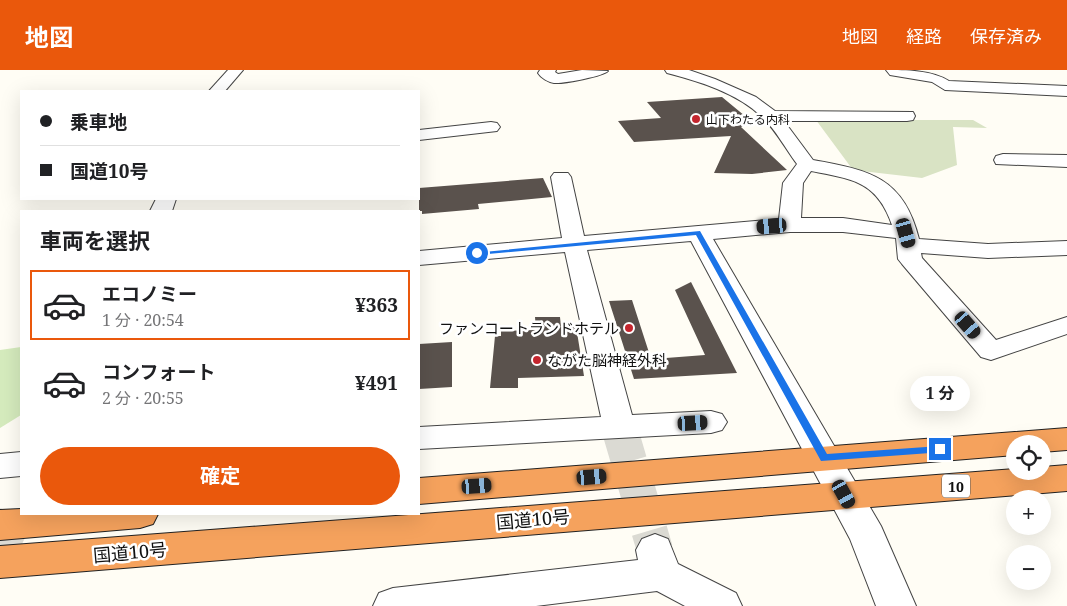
<!DOCTYPE html>
<html lang="ja">
<head>
<meta charset="utf-8">
<style>
  :root { --surface:#fff; --page:#f2f2f2; --text:#202124; --muted:#757577; --line:#e0e0e0; --accent:#ea580c }
  body { margin:0; font-family:"Noto Serif","Noto Sans JP",serif; background:var(--page); color:var(--text); height:100vh; display:flex; flex-direction:column; font-size:19px; white-space:nowrap }
  * { box-sizing:border-box; margin:0 }
  p { font-size:16px; color:var(--muted) }
  .icon { flex:none; width:28px; height:28px; fill:none; stroke:currentColor; stroke-width:2; stroke-linecap:round; stroke-linejoin:round }
  .map { position:relative; flex:1; overflow:hidden }
  .details { position:absolute; left:20px; top:140px; width:400px; height:305px; display:flex; flex-direction:column; background:var(--surface); border-radius:0px; box-shadow:0 5px 20px #0002 }
  .details>* { flex:none }
  .guide { position:absolute; left:20px; top:20px; width:400px; height:110px; border-radius:0px; box-shadow:0 5px 20px #0002; display:grid; align-content:center; height:110px; padding:0 20px; background:var(--surface) }
  .tools { position:absolute; left:1006px; top:365px; display:grid; gap:10px }
  .tools a { display:grid; place-items:center; width:45px; height:45px; border-radius:50%; background:var(--surface); box-shadow:0 5px 20px #0002; font-size:25px }
  .end { position:absolute; width:22px; height:22px; margin:-11px; border:6px solid #1a73e8; background:#fff; box-shadow:0 0 0 2px #fff }
  .from { border-radius:50% }
  .bubble { position:absolute; height:35px; border-radius:18px; background:var(--surface); box-shadow:0 5px 20px #0002; font-size:16px; font-weight:700; line-height:35px; text-align:center }
  .car { position:absolute; width:15px; height:30px; margin:-15px -8px; border-radius:6px; box-shadow:0 0 4px 1px #0007; background:linear-gradient(#222 24%,#8ab4d8 0 40%,#222 0 76%,#8ab4d8 0 86%,#222 0) }
  .guide b { display:flex; align-items:center; gap:18px; height:48px; font-size:19px }
  .guide b+b { border-top:1px solid var(--line) }
  .guide i { width:12px; height:12px; background:var(--text) }
  ul { padding:0; list-style:none }
  li { display:flex; align-items:center; gap:15px; height:70px; margin:0 10px 8px; padding:0 10px; border:2px solid transparent; border-radius:0px }
  li div { flex:1 }
  li b { display:block; font-size:19px }
  li em { font-style:normal; font-weight:700 }
  li.selected { border-color:var(--accent) }
  li>.icon { width:45px; height:45px; stroke-width:1.5 }
  h2 { padding:0 20px; font-size:22px; line-height:60px }
  .cta { display:flex; gap:10px; margin-top:auto; padding:10px 20px }
  .cta a { flex:1; height:58px; border-radius:30px; background:var(--accent); color:#fff; font-size:20px; font-weight:700; line-height:58px; text-align:center }
  header { display:flex; align-items:center; gap:30px; box-sizing:border-box; height:70px; padding:0 25px; background:var(--accent); color:#fff }
  header strong { font-size:24px }
  nav { display:flex; gap:28px; margin-inline-start:auto; font-size:18px }
  .map>svg:first-child { display:block }
</style>
</head>
<body>
<header>
<strong>地図</strong>
<nav><a>地図</a><a>経路</a><a>保存済み</a></nav>
</header>
<div class="map">
<svg width="1067" height="536" viewBox="0 0 1067 536">
  <rect width="100%" height="100%" fill="#fffdf5"/>
  <polygon fill="#d5ebbd" points="21,277 21,345 0,358 0,280"/>
  <polygon fill="#d9e3c4" points="816,50 973,50 987,58 953,57 957,95 922,108 853,100"/>
  <g fill="#5a524d">
    <polygon points="722,27 751,51 741,57 787,100 752,104 714,103 731,66 634,72 618,51 661,48 647,32"/>
    <polygon points="543,108 552,127 478,134 479,139 422,144 422,141 419,141 419,118"/>
    <polygon points="691,212 737,303 634,309 609,231 632,230 654,298 653,289 705,285 675,220"/>
    <polygon points="535,247 560,247 561,257 576,256 584,306 518,308 518,318 490,318 495,266 501,266 501,261 536,260"/>
    <polygon points="452,272 452,317 419,319 419,274"/>
  </g>
  <g fill="none" stroke-linecap="round" stroke-linejoin="round">
    <g stroke="#dbdad3" stroke-width="36" stroke-dasharray="36 18" stroke-linecap="butt">
      <polyline points="619,357 655,480"/>
      <polyline points="0,478 21,435"/>
    </g>
    <g stroke="#444" stroke-width="2">
      <g id="minor">
        <polygon points="228,0 243,0 225,21 209,21"/>
        <path d="M540 0H556L555 2 558 4 582 0 608 1C604 6 563 14 554 13 548 12 541 8 538 3Z"/>
        <path d="M665 0H689L715 9 756 27 775 41 913 42 915 46 913 50 907 51H784L813 90C869 100 904 107 919 169L988 174 1067 171V185L988 188 921 183 922 188 996 270 1067 247V264L991 290 981 287 902 194 898 189 896 168 843 162H790L713 169 881 456 916 536H876L850 469 691 171 587 180 632 345 711 341 722 344 727 352 722 360 711 363 419 379V357L601 347 565 182 419 195V181L562 168 551 107 554 103H568L571 107 584 166 779 149 783 113 797 94C785 78 776 60 762 47 738 23 698 11 667 3ZM811 101C852 109 877 111 892 155L843 148H801L803 113Z"/>
        <path d="M886 0C906 0 932 0 949 11L1067 16V26L945 20 932 12 890 5Z"/>
        <polygon points="491,52 497,53 500,57 497,61 419,70 419,60"/>
        <polygon points="1003,84 1067,85 1067,97 996,94 994,90 996,86"/>
        <polygon points="156,129 176,129 172,141 150,141"/>
        <polygon points="21,382 21,406 0,408 0,384"/>
        <polygon points="655,464 668,469 678,494 736,523 742,536 685,536 657,521 536,536 373,536 379,523 393,518 638,490 636,480 642,469"/>
      </g>
    </g>
    <g stroke="#222" stroke-width="2">
      <g id="highway">
        <polygon points="1067,358 1067,380 1042,382 1042,374 1015,374 1015,385 419,434 419,408"/>
        <polygon points="1067,395 1067,421 0,508 0,476 1015,399 1015,401 1042,401 1042,397"/>
        <polygon points="21,439 21,444 158,444 153,454 140,458 0,470 0,440"/>
      </g>
    </g>
    <use href="#minor" fill="#fff" fill-rule="evenodd"/>
    <use href="#highway" fill="#f5a25d" fill-rule="evenodd"/>
  </g>
  <polygon fill="#1a73e8" points="700,161 827,384 940,376 944,377 944,382 821,391 696,165 477,185 473,183"/>
  <g fill="#c4262e" stroke="#fff" stroke-width="2">
    <circle cx="696" cy="49" r="5"/>
    <circle cx="629" cy="258" r="5"/>
    <circle cx="537" cy="290" r="5"/>
  </g>
  <g text-anchor="middle" dominant-baseline="central" stroke-width="5" stroke-linejoin="round" paint-order="stroke">
    <g font-size="12" fill="#111" stroke="#fff" text-anchor="start">
      <text x="706" y="49">山下わたる内科</text>
    </g>
    <rect fill="#fff" stroke="#585858" stroke-width="1" x="942" y="404.5" width="28" height="23" rx="4"/>
    <g font-size="14" font-weight="bold" fill="#111">
      <text x="956" y="416">10</text>
    </g>
    <g font-size="15" fill="#111" stroke="#fff" text-anchor="end">
      <text x="619" y="258">ファンコートランドホテル</text>
      <text x="547" y="290" text-anchor="start">ながた脳神経外科</text>
    </g>
    <g font-size="18" fill="#111" stroke="#fff">
      <text transform="translate(533 449) rotate(-5)">国道10号</text>
      <text transform="translate(130 482) rotate(-5)">国道10号</text>
    </g>
  </g>
</svg>
<div class="tools">
<a><svg class="icon" aria-label="locate" viewBox="0 0 24 24"><circle cx="12" cy="12" r="6"/><path d="M12 2v4M12 18v4M2 12h4M18 12h4"/></svg></a>
<a>+</a>
<a>−</a>
</div>
<i class="end from" style="left:477px;top:183px"></i>
<i class="end" style="left:940px;top:379px"></i>
<div class="bubble" style="left:910px;top:306px;width:60px">1 分</div>
<i class="car" style="left:772px;top:156px;rotate:265deg"></i>
<i class="car" style="left:906px;top:163px;rotate:164deg"></i>
<i class="car" style="left:968px;top:255px;rotate:139deg"></i>
<i class="car" style="left:693px;top:353px;rotate:87deg"></i>
<i class="car" style="left:592px;top:407px;rotate:85deg"></i>
<i class="car" style="left:477px;top:416px;rotate:86deg"></i>
<i class="car" style="left:844px;top:424px;rotate:151deg"></i>
<div class="guide">
<b><i class="from"></i>乗車地</b>
<b><i></i>国道10号</b>
</div>
<section class="details">
<h2>車両を選択</h2>
<ul>
<li class="selected"><svg class="icon" aria-label="car" viewBox="0 0 24 24"><path d="M5 17H2v-5l4-1 3-4h7l3 4 3 1v5h-3M9 17h6M6 11h13"/><circle cx="7" cy="17" r="2"/><circle cx="17" cy="17" r="2"/></svg><div><b>エコノミー</b><p>1 分 · 20:54</p></div><em>¥363</em></li>
<li><svg class="icon" aria-label="car" viewBox="0 0 24 24"><path d="M5 17H2v-5l4-1 3-4h7l3 4 3 1v5h-3M9 17h6M6 11h13"/><circle cx="7" cy="17" r="2"/><circle cx="17" cy="17" r="2"/></svg><div><b>コンフォート</b><p>2 分 · 20:55</p></div><em>¥491</em></li>
</ul>
<div class="cta"><a>確定</a></div>
</section>
</div>
</body>
</html>
